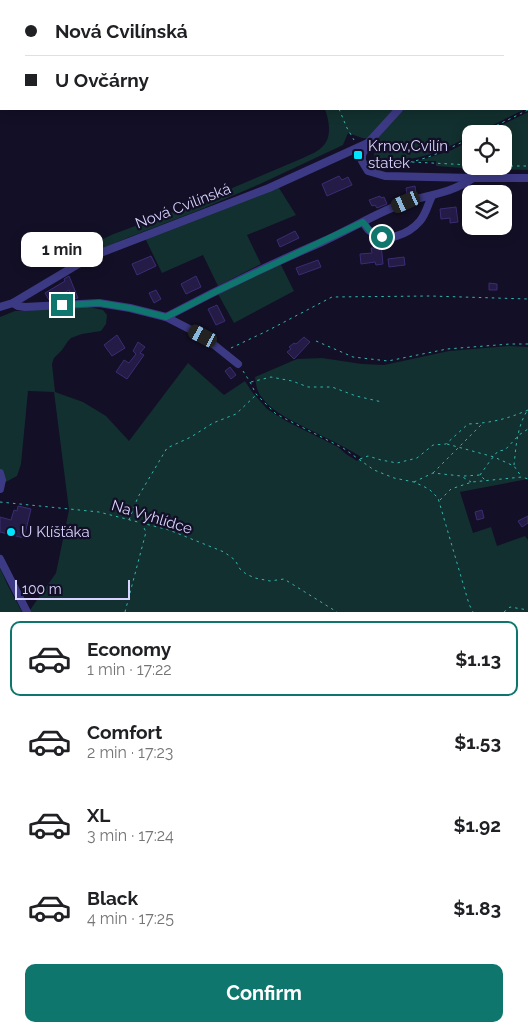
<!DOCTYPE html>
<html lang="en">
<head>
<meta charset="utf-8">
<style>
  :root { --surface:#fff; --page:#f6f6f6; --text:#202124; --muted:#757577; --line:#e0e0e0; --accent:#0f766e }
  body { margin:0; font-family:Raleway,sans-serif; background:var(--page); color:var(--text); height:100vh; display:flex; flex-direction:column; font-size:19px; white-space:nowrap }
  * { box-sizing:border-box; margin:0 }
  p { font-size:16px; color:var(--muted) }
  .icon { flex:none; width:28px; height:28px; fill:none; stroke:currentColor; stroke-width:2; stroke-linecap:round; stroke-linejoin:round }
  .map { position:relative; height:612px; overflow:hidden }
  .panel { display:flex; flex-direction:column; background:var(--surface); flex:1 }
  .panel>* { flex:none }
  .top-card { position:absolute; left:0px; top:0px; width:529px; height:110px; box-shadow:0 2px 12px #0003; display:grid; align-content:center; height:110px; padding:0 25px; background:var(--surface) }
  .fabs { position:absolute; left:462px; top:125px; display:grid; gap:10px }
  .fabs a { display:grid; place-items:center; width:50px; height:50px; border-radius:10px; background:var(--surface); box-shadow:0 2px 12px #0003; font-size:25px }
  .scale { position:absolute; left:15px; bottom:12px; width:115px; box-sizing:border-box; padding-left:5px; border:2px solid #d9d4ff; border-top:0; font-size:14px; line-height:18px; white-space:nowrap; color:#d9d4ff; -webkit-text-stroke:4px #130f26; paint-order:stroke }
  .end { position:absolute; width:22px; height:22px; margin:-11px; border:6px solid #0f766e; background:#fff; box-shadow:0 0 0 2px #fff }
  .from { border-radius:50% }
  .bubble { position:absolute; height:35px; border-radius:10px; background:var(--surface); box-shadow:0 2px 12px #0003; font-size:16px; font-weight:700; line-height:35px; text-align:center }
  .car { position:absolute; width:15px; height:30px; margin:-15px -8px; border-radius:6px; box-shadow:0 0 4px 1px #0007; background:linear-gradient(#222 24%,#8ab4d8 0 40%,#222 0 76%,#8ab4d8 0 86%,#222 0) }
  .top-card b { display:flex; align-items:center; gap:18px; height:48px; font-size:19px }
  .top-card b+b { border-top:1px solid var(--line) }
  .top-card i { width:12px; height:12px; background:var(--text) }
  ul { padding:9px 0 0; list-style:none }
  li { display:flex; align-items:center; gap:15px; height:75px; margin:0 10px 8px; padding:0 15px; border:2px solid transparent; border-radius:10px }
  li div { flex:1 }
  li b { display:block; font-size:19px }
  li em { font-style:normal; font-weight:700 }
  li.active { border-color:var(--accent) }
  li>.icon { width:45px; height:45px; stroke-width:1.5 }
  .button { display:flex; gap:10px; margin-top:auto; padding:10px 25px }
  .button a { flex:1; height:58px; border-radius:10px; background:var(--accent); color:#fff; font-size:20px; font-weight:700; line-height:58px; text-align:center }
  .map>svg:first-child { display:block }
</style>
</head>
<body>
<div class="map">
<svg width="528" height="612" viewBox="0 0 528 612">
  <rect width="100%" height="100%" fill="#130f26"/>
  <g fill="#12302f">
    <polygon points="306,0 528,0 528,76 528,1 306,1"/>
    <path d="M325 109H525L475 134H471V135C450 147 426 158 402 160 393 161 384 160 375 159L374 154 376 151 379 149 380 140 362 138 348 133 343 145 260 184 197 211 127 238 90 254 88 247 111 235 192 205 303 158C309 155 317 152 321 148 333 138 329 121 325 109Z"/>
    <polygon points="528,112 528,170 475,169 436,166 436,161 419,161 452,150 471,140 471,166 504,166 504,134 484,134"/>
    <polygon points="279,188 296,215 247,235 261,264 218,286 203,255 162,273 145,238"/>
    <polygon points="280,263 294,291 234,323 218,294"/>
    <path d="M84 306 103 310 107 315 106 324 101 331 82 334 71 338 68 341 62 350 54 358 52 364 55 392 83 402 106 416 129 441 188 363 224 395 245 381 252 392 267 409 286 421 338 447 346 454 357 461 361 457C344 446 326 438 308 429 293 421 274 413 263 399 257 392 256 385 255 377L297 359 322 358 362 364 384 365 449 351 509 346 528 347V479L460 492 473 533 491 527 497 546 525 536 528 540V612H31L30 610 56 573 69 510 54 392 28 391 21 464 17 476 0 485V317L15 311H26L37 308Z"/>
    <polygon points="0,568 8,586 22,612 0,612"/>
  </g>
  <g fill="#241b47" stroke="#3b2d73">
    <polygon points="339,176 342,180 348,177 352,185 327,196 322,184"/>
    <polygon points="415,186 416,193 407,195 406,188"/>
    <polygon points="380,196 381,198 384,197 387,204 377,208 375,205 372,206 369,200"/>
    <polygon points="456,207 458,222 450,223 450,218 441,219 440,209"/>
    <polygon points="295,231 299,238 280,247 277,240"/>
    <polygon points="374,244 381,244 383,264 376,265 375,262 361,264 360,254 372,253 371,248 375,248"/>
    <polygon points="151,256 156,266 137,275 132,264"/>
    <polygon points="404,257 405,265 389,267 388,259"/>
    <polygon points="318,260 321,267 299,275 296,268"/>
    <polygon points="69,276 78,298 72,299 69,290 57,297 57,296 49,300 45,293 65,281 64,279"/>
    <polygon points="196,276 201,287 186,294 181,284"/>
    <polygon points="489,283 497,284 497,290 489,290"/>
    <polygon points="156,290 161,299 154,303 149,293"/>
    <polygon points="217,305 225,321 216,325 208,309"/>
    <polygon points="117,335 125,348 112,356 104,345"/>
    <polygon points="304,337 310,342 294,359 287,352 291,349 289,347 294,343 296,344"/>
    <polygon points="138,342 145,347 140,353 144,355 127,379 116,372 124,360 129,363 136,354 133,351"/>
    <polygon points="230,367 236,375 231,379 225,371"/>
    <polygon points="18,506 31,509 24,538 0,532 0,517 11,520 14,510 17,511"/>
    <polygon points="482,510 484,518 477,520 475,512"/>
    <polygon points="528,516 528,523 522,527 518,521"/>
  </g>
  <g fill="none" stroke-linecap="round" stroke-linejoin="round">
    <g stroke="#2fb8b0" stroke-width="1" stroke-dasharray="2.5 4" stroke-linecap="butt">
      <polyline points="342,1 343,0"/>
      <polyline points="446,1 448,0"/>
      <polyline points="339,109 347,128 354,140"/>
      <polyline points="479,134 528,110"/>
      <path d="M371 161C383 163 397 165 410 162 431 158 452 147 471 138"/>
      <polyline points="412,162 471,165"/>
      <polyline points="504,166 528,166"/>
      <polyline points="316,341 353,357 388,361 447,349 510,344 528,344"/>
      <polyline points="231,348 267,331 332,297 430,296 528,299"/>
      <polyline points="243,371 250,382 256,394 276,414 343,448 374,470 394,478 414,482 429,489 438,498 469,604 473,612"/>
      <polyline points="251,382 271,377 292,381 308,387 332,387 356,396 382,402"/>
      <polyline points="447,444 494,457 514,466 521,476"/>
      <path d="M360 459 368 456 381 460 397 463 417 458 433 445 446 444 468 424C491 423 507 419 528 410"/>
      <path d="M514 465C516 447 517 427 527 411"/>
      <polyline points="433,473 482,424"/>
      <polyline points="480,475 490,461 498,451 505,450 519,435 528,429"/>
      <polyline points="464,476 480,475 485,480"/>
      <polyline points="414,482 433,473 461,476 471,482"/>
      <polyline points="440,500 451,489 472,482 522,477 528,479"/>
      <polyline points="0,502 99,512 169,530 224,552 235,560 240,569 246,574 255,578 270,581 284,579 337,612"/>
      <polyline points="129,520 138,497 167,448 191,437 213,423 236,414 256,395"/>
      <polyline points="125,612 146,532 142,524"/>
      <polyline points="504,612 510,607 528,610"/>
    </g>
    <g stroke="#3d3a85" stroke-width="8">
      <polyline points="514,1 516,0"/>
      <polyline points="399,109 368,143 362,155 362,161 368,171 385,176 473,178 528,178"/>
      <path d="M363 222C365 225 367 229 370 231 384 245 409 234 420 221 426 214 428 204 432 196"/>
      <polyline points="13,303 18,306 25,307 99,303 130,308 166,317 203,336 238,364"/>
      <polyline points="0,307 13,303 90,257 269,188 368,143"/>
      <path d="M166 317C217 290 269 265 322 242 344 232 365 220 387 210 394 207 401 204 408 201 430 195 454 192 473 178"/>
      <polyline points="0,473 2,480 0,489"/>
      <polyline points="0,559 27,612"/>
    </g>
  </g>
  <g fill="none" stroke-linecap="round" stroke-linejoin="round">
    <polyline stroke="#0f766e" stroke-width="6" points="62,305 99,303 130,308 166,317 217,291 363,222 370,231 382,237"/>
  </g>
  <g fill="#00e5ff" stroke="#130f26" stroke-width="2">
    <rect x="353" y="150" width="10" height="10" rx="2.5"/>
    <circle cx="11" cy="532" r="5"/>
  </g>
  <g text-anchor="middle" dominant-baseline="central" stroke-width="4.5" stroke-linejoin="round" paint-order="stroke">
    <g font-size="15" fill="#d9d4ff" stroke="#130f26" text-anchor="start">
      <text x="368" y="146">Krnov,Cvilín<tspan x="368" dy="17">statek</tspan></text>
      <text x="21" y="532">U Klíšťáka</text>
    </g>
    <g font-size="15" fill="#d9d4ff" stroke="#130f26">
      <text transform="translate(183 206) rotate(-21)">Nová Cvilínská</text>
      <text transform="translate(152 517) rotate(17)">Na Vyhlídce</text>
    </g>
  </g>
</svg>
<div class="fabs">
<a><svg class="icon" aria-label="locate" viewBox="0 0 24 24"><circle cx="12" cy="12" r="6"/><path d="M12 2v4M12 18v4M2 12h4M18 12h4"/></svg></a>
<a><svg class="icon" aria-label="layers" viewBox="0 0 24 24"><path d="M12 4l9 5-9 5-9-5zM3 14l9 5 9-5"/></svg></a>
</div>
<div class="scale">100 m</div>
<i class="end from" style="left:382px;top:237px"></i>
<i class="end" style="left:62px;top:305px"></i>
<div class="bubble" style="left:21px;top:232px;width:82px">1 min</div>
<i class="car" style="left:406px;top:202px;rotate:246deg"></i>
<i class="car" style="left:203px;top:336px;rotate:298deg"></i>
<div class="top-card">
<b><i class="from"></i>Nová Cvilínská</b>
<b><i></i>U Ovčárny</b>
</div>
</div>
<section class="panel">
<ul>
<li class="active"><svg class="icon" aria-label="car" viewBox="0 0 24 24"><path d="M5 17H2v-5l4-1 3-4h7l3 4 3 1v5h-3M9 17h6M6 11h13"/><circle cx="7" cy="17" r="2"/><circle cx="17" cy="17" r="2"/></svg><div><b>Economy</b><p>1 min · 17:22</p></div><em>$1.13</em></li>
<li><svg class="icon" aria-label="car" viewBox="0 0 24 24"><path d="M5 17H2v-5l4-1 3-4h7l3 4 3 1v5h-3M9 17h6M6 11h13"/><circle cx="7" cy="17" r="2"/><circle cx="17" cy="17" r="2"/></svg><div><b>Comfort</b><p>2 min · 17:23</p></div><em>$1.53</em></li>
<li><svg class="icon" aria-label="car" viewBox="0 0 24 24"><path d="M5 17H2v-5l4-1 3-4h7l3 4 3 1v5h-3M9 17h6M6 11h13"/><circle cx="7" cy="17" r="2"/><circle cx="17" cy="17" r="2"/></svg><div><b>XL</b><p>3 min · 17:24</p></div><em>$1.92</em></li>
<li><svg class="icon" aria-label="car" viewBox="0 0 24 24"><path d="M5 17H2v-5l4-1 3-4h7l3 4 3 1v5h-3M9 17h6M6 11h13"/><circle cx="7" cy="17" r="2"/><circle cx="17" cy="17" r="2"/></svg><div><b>Black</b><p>4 min · 17:25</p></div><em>$1.83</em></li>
</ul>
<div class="button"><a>Confirm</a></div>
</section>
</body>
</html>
